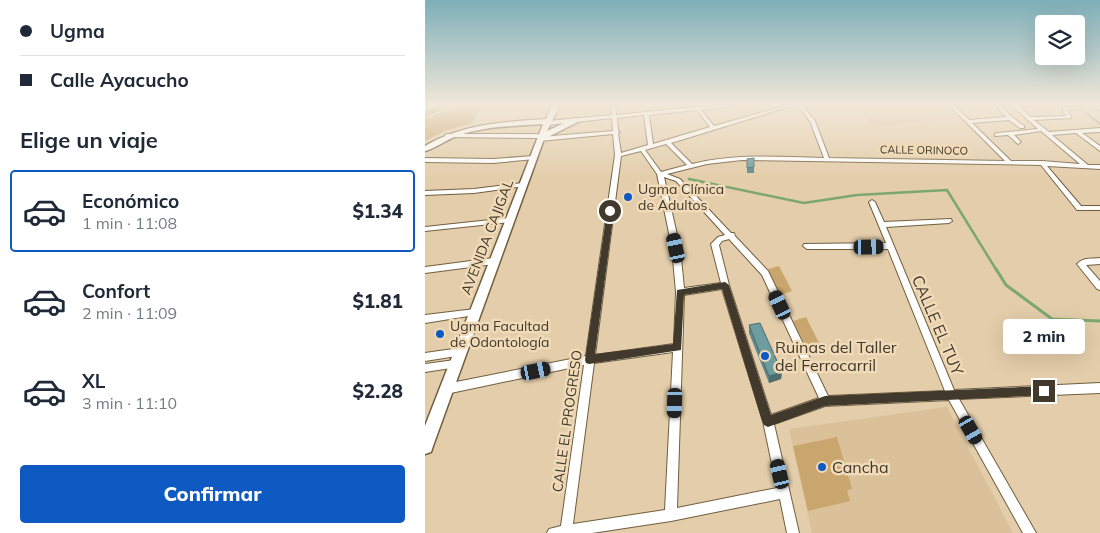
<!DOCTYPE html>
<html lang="es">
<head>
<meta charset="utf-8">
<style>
  :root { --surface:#fff; --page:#f6f6f7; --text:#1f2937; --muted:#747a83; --line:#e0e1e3; --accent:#0f59c3 }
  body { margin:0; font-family:Mulish,sans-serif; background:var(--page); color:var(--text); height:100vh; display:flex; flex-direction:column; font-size:19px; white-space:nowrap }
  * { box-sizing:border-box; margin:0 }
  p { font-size:16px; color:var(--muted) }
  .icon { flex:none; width:28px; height:28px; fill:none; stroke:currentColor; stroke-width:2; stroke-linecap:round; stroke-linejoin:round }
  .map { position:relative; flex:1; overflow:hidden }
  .panel { display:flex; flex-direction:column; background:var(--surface); width:425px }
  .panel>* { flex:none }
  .top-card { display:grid; align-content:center; height:110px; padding:0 20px; background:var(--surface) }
  .fabs { position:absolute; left:610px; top:15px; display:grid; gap:10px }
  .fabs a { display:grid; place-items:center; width:50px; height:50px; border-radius:5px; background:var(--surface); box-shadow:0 5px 20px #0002; font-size:25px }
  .end { position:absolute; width:22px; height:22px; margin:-11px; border:6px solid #41392b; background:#fff; box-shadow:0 0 0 2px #fff }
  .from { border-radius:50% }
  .bubble { position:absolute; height:35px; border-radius:5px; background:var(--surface); box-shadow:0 5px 20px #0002; font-size:16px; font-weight:800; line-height:35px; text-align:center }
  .car { position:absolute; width:15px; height:30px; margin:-15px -8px; border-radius:6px; box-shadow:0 0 4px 1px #0007; background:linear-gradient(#222 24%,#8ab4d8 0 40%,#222 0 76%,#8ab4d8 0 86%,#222 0) }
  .top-card b { display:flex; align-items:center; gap:18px; height:48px; font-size:19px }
  .top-card b+b { border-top:1px solid var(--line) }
  .top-card i { width:12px; height:12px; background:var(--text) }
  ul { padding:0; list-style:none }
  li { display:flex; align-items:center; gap:15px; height:82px; margin:0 10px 8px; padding:0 10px; border:2px solid transparent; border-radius:5px }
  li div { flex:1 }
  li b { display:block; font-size:19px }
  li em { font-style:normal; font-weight:800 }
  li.on { border-color:var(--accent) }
  li>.icon { width:45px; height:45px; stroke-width:1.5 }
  h2 { padding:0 20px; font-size:22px; line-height:60px }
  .button { display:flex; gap:10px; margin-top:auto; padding:10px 20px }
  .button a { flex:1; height:58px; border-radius:5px; background:var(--accent); color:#fff; font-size:20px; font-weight:800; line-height:58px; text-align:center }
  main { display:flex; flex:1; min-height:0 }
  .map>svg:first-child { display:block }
</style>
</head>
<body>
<main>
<section class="panel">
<div class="top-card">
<b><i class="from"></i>Ugma</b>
<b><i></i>Calle Ayacucho</b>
</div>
<h2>Elige un viaje</h2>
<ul>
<li class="on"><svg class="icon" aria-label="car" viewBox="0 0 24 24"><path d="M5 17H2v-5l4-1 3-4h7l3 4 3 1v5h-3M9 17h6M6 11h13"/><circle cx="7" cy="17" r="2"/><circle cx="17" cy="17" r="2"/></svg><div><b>Económico</b><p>1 min · 11:08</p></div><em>$1.34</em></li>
<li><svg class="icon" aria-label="car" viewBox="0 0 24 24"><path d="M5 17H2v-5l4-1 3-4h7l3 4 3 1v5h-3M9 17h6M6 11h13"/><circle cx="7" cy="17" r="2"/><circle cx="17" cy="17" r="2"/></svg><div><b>Confort</b><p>2 min · 11:09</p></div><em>$1.81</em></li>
<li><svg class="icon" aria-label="car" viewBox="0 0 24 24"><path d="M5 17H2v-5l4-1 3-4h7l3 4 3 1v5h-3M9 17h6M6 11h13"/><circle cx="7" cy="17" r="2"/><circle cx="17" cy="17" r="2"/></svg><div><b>XL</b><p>3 min · 11:10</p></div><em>$2.28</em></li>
</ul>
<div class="button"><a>Confirmar</a></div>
</section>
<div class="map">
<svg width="675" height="533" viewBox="0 0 675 533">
  <rect width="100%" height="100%" fill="#e3cdaa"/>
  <g fill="#dbc199">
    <polygon points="432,105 520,105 533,118 447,127"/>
    <polygon points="522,407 588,533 387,533 364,429"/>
  </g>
  <g fill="#c9a66d">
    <polygon points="34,105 58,105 47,123 20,131 0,141 0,119"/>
    <polygon points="354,266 367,291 355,295 343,269"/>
    <polygon points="381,317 397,349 384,353 368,321"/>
    <polygon points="412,437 427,489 422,490 425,501 383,511 368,446"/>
  </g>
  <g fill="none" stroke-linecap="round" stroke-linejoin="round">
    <polyline stroke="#7da772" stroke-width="2" points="651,105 675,124"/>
    <polyline stroke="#7da772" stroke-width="2.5" points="264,179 379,203 432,195 522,190 572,271"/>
    <polyline stroke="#7da772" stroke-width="3" points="571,269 581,285 627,319 675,321"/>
    <polygon fill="#7da772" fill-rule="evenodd" points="16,105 28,105 0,117 0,111"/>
    <g stroke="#715e3e" stroke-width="2">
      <g id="minor">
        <path d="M186 105H190L191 115 270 107 272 106 274 107 312 105 310 106 276 110 289 126 363 105H370L246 143 267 164C310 153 355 157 399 158L385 121 372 105H377L390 121 404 158 580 161 524 105H529L544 120 581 117 572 107 576 106 587 117 599 126V128H595L584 120 547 123 586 161H617L655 164 616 131 589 135 596 142 593 144 583 135 570 136V134L572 133 613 129 586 105H613L611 106 594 107 606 117 641 116 637 109V108L651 107V109L642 110 646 117V118L609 120 624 132 675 128V132L657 133 675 146V151L651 133 627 135 663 165H675V169L622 166 656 206H675V210H652L616 165 317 160 282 164 242 174 255 179 306 233H309L310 236 343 271 403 396 520 391 463 249H382L378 246 379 244 461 243 444 202 447 200 450 202 459 222 526 219 527 221 524 223 461 227 529 390 675 383V393L534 399 611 533H598L524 400 400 406 349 424 374 533H362L355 499 246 521 167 533H122L124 529 136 526 159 365 21 394 18 392 16 389 18 386 21 384 161 356 190 155 188 134 115 141 112 139 115 137 188 131 187 118 123 125 120 123 123 121 187 115ZM272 110 285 127 228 144 224 115ZM219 115 223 145 196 153 193 133 195 132 193 131 192 118ZM241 144 262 165 236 172 220 150ZM216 151 232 174 247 248 251 292 249 344 170 355 196 156ZM239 177 251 181 300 235 293 237 286 244 296 283 259 288 255 248ZM304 239 337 275 394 398 346 415 304 285 294 245 297 241ZM297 289 338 421 352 488 252 508 259 295ZM248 352 240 510 148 524 169 363Z"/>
        <polygon points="666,105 671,105 675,107 675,110"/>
        <polygon points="22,134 113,134 116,136 113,138 20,137 20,135"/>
        <polygon points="108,156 110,157 110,159 68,163 0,162 0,158 68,159"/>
        <polygon points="98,183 101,185 100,186 49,193 0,195 0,191 49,189"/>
        <polygon points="84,218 87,220 86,222 0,231 0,227"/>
        <polygon points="69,258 73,261 69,264 0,273 0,267"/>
        <path d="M675 258V264L661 265 675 281V290L672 289 652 264C658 257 667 259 675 258Z"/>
        <polygon points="50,309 53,310 54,312 53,314 50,315 0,323 0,315"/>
        <polygon points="35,348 38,349 39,352 38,355 0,361 0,353"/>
        <polygon points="30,360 33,361 35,364 33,367 0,372 0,364"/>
      </g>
    </g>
    <g stroke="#715e3e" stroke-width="3">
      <path id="secondary" d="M127 105H135L122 131 150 118 157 120 119 139 8 446 6 452 0 454V426L118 124C90 126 60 126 32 136 21 140 11 148 0 151V146C37 124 79 122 121 119Z"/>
    </g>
    <use href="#minor" fill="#fff" fill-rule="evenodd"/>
    <use href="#secondary" fill="#fff" fill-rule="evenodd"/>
  </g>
  <g fill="#5e8789">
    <polygon points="329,158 329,173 322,173 322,159"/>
    <polygon points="324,325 357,372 356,379 344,383 324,333"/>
  </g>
  <polygon fill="#4c6e6f" points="357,372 356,379 344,383 344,376"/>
  <g fill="#6d9d9f" stroke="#4c6e6f">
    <polygon points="329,158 329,167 322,168 322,159"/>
    <polygon points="335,323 357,372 344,376 324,325"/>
  </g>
  <linearGradient id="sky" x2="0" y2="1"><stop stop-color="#7dafb9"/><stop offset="0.58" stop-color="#f2e8d9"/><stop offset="1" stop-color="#f2e8d9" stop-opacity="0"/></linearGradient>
  <rect width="675" height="180" fill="url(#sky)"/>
  <polygon fill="#41392b" points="185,208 189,211 170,354 248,344 252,290 300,282 304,285 346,415 400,396 619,386 623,387 625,391 623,395 400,406 343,427 339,425 337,421 297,289 259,295 256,350 164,364 161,363 160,360 182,211"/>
  <g fill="#0f59c3" stroke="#f0dab7" stroke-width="2">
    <circle cx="203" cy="197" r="5"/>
    <circle cx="15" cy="334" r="5"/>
    <circle cx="340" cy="356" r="5"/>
    <circle cx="397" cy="467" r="5"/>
  </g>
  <g text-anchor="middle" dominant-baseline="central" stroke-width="5" stroke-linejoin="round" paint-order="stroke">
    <g font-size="11" fill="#41392b" stroke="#f0dab7">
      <text transform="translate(499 150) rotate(1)">CALLE ORINOCO</text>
    </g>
    <g font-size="14" fill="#41392b" stroke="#f0dab7" text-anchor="start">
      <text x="213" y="189">Ugma Clínica<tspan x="213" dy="16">de Adultos</tspan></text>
      <text x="25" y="326">Ugma Facultad<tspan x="25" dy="16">de Odontología</tspan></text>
    </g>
    <g font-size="14" fill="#41392b" stroke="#f0dab7">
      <text transform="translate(62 237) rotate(-69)">AVENIDA CAJIGAL</text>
      <text transform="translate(142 421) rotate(-82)">CALLE EL PROGRESO</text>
    </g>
    <g font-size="16" fill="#41392b" stroke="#f0dab7">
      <text transform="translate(513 325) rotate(67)">CALLE EL TUY</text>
    </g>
    <g font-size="16" fill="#41392b" stroke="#f0dab7" text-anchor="start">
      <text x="350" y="347">Ruinas del Taller<tspan x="350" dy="18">del Ferrocarril</tspan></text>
      <text x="407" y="467">Cancha</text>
    </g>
  </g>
</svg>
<div class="fabs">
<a><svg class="icon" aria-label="layers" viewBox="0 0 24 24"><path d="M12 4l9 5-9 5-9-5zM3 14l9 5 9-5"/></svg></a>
</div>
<i class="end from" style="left:185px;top:211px"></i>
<i class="end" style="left:619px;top:391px"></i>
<div class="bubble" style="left:578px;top:319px;width:82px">2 min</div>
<i class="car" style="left:444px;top:247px;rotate:89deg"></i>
<i class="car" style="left:251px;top:248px;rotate:348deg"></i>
<i class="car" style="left:355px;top:305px;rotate:335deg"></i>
<i class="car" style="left:111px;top:371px;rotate:78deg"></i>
<i class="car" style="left:250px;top:403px;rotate:182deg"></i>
<i class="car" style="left:546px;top:430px;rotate:150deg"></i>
<i class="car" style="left:355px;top:474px;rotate:347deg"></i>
</div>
</main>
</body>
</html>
